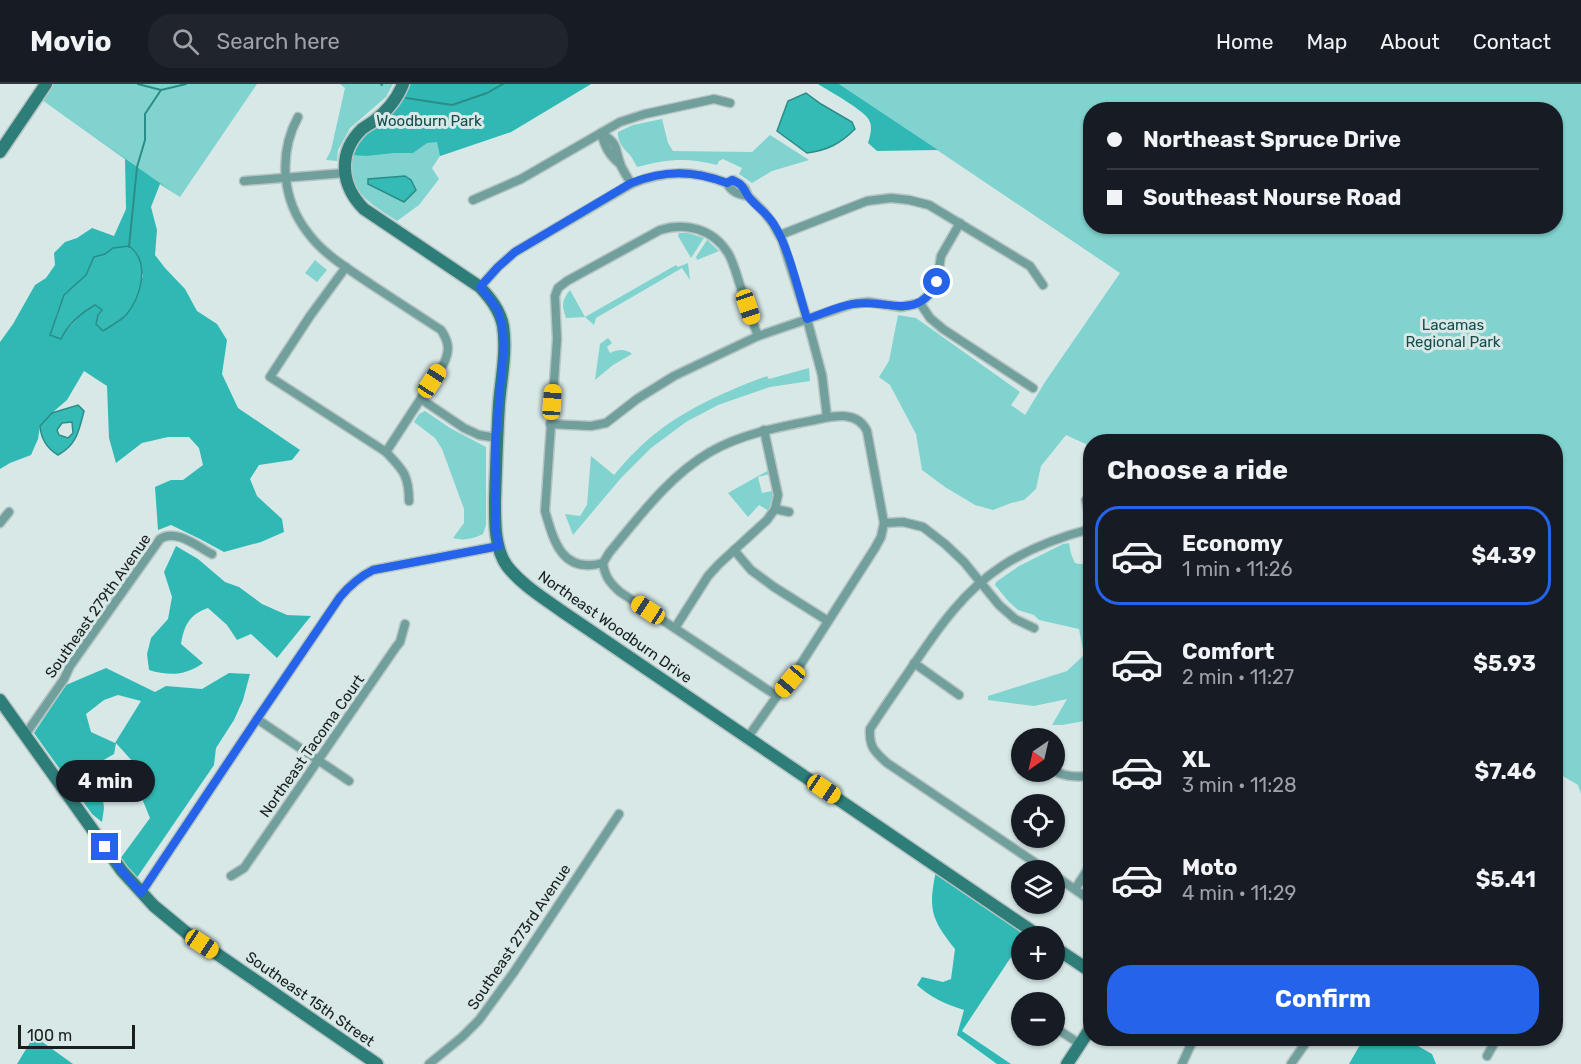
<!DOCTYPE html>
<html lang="en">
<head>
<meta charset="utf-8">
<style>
  :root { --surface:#171b24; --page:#20242c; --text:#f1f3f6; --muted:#9ea1a6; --line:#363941; --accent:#2563eb }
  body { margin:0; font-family:Rubik,sans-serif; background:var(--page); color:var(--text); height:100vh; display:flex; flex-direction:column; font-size:22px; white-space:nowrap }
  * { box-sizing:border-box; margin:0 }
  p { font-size:20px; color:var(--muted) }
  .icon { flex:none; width:33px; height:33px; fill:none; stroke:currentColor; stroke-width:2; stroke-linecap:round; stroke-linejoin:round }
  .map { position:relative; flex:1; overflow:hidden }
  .panel { position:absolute; left:1083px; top:350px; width:480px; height:612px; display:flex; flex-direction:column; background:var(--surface); border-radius:24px; box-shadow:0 2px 4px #0004 }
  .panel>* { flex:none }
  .top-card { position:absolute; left:1083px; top:18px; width:480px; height:132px; border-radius:24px; box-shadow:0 2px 4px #0004; display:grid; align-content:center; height:132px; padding:0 24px; background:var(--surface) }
  .needle { width:39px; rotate:214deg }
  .controls { position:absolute; left:1011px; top:644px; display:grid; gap:12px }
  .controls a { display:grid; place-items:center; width:54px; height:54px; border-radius:50%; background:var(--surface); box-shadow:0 2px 4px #0004; font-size:30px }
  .scale { position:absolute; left:18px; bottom:15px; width:117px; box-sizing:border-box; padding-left:6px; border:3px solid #191f1e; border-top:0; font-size:16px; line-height:21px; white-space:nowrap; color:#191f1e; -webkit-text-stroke:4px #d7e8e7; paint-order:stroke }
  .end { position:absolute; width:27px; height:27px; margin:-14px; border:8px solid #2563eb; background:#fff; box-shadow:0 0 0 3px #fff }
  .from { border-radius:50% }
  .bubble { position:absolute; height:42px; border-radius:21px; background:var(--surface); box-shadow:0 2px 4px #0004; font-size:20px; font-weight:700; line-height:42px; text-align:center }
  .car { position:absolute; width:18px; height:36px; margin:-18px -9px; border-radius:8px; box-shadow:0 0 4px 2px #0007; background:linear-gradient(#f5c518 24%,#345 0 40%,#f5c518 0 76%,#345 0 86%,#f5c518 0) }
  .top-card b { display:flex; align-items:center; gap:21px; height:57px; font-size:22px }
  .top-card b+b { border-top:2px solid var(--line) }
  .top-card i { width:15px; height:15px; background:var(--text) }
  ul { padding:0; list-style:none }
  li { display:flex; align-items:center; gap:18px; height:99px; margin:0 12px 9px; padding:0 12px; border:3px solid transparent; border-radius:24px }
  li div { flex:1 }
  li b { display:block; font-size:22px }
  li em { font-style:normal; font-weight:700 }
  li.active { border-color:var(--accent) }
  li>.icon { width:54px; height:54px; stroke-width:1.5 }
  h2 { padding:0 24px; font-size:27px; line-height:72px }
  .action { display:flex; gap:12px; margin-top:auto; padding:12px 24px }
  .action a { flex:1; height:69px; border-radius:24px; background:var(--accent); color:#fff; font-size:24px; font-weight:700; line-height:69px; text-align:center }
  header { display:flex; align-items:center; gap:36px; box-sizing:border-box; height:84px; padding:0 30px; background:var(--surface); border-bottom:2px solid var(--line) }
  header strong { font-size:28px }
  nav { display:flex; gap:33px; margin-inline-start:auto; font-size:21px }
  .search { width:420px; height:54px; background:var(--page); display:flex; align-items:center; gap:15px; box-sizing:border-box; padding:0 21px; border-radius:24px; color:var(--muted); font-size:22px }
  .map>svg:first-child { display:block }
</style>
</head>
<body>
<header>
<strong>Movio</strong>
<div class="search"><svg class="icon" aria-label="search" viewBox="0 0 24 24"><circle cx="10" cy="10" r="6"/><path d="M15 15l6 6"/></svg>Search here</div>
<nav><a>Home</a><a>Map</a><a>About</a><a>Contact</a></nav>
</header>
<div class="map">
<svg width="1581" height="980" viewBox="0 0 1581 980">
  <rect width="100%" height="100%" fill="#d7e8e7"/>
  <g fill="#81d3cf" fill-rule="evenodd">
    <polygon points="53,0 257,0 180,113 42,16"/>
    <polygon points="340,0 393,0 386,13 350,44 338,66 337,77 326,76 331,66 345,4"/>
    <path d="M591 0 511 48 440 72 432 84 439 95 419 121 397 137C365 116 343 105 355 63ZM405 92 404 117 368 100V95Z"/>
    <path d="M839 0H1581V710L1578 701 1556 688V357H1090V362L1066 351 1041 382 1036 405 1024 416 1011 419 993 426 975 421 945 403 922 386 916 350 890 301 879 293 889 277 898 231 916 234 1020 308 1011 321 1025 331 1045 298 1120 189ZM1090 26H1556V142H1090Z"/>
    <path d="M662 35 668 59 673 67 752 68 770 51 809 76 772 87 752 99 739 90 742 84 723 75 719 77 717 81C686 73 668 75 637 83 635 79 632 73 629 70 623 64 617 57 618 48L633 41Z"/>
    <polygon points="679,149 688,149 704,154 691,174 678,152"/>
    <polygon points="707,156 719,167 697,176 696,173"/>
    <polygon points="315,176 327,186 317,198 305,189"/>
    <polygon points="688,179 690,196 682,184 596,234 594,241 585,233 676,181 678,183"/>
    <path d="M570 206 585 233 566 234C562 222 561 217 570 206Z"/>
    <path d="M608 254 612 259 607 263 610 269C617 266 625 264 632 270L613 281 595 296 600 260Z"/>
    <path d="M809 284 810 297 770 303 718 321 686 338 651 364 621 394 573 451 565 430 580 432 587 421 591 372 614 391C621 383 628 374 636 367 671 331 721 309 767 292L769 295Z"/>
    <path d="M425 327 450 344 486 363V441L483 450C473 455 463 457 453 454L464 439V425L442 365 435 354 414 338 419 330Z"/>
    <polygon points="769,386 770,390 758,393 762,409 772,407 772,418 769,427 759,421 748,433 728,409"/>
    <polygon points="1069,459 1071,470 1075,479 1080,480 1090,479 1090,636 1062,641 1052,641 1067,615 1034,622 988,616 988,612 1067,587 1084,571 1079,545 1039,536 1034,531 1018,526 1009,518 995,501 996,498 1019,482 1063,460"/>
  </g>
  <g fill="#30b9b4" fill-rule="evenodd">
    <path d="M407 0H591L511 48 440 72 437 58 427 59 413 69H394L366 72 353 71C358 52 393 17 407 0Z"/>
    <path d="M818 0H839L938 66 877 67 868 59C870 52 873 43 869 36 864 26 829 7 818 0Z"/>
    <path d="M42 16 180 113 160 100 151 123 157 146 155 171 165 184 185 205 197 227 217 240 227 256 222 290 238 324 300 366 292 376 259 381 250 395 257 412 282 435 284 448 261 458 224 468 200 455 171 441 158 446 155 403 171 396H183L203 381 199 364 189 353H168L142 359 116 379 109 354 107 302 84 287 67 316 52 329 40 342 38 355 31 371 10 379 0 385V258L13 240 35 201 46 194 55 181 54 169 65 158 77 154 92 144 114 152 126 125 125 75ZM135 167 143 192 125 233 115 238 95 221 82 229 65 248 56 232 64 211 86 191 91 180 105 170Z"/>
    <path d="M176 462 198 475 225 498 239 503 262 520 287 531 311 532 277 574 251 550 237 556 227 541 208 524C190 530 184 541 181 560L203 579C185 592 169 592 149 586L147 570 151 554 168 535 172 513 164 488Z"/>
    <path d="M106 584 155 608 166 602 202 605 229 589 250 590 243 616 234 636 216 664 214 681 136 795 120 775 150 734 143 717 144 695 133 678 116 659 114 670 102 677 105 691 101 701 104 724 102 738 92 730 34 649 66 601ZM118 611 141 617 115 659 91 648 86 630 104 616Z"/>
    <path d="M936 787 1027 849 1025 852H1022L1021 858 962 947 1011 980H997L957 951 964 926C946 920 931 914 917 901L922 893 943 898 951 895 955 865C931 835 928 825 936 787Z"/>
    <polygon points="34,952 73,980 17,980"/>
    <polygon points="1364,954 1404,954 1432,970 1436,980 1349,980"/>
  </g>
  <g fill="#34bbb6" stroke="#2c8c88" stroke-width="1.5" fill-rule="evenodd">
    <path d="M806 9 821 20 852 38 855 45C840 60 828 66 807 69L777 47 788 17Z"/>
    <polygon points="405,92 411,96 416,106 404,118 368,100 368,95"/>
    <path d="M129 162C151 178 141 213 126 231 123 235 109 243 103 247L96 240 98 231 102 226 95 221C81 229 68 240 61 255L50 251 64 211 86 191 94 173 105 170 113 164Z"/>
    <path d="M78 321 84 327C79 346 77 361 58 371 46 364 41 355 40 342L52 329ZM72 338 73 349 68 354 59 351 57 346 62 339Z"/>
  </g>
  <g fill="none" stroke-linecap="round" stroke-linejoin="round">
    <g stroke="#2c8c88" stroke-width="2">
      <polyline points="138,0 161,6 186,0"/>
      <polyline points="381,0 382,1"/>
      <polyline points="406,14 452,21 487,9 503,0"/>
      <polyline points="129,163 137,83 145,56 145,30 161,6"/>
    </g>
    <g stroke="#b5c4c3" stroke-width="11">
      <g id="street">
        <path d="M298 33C278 70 282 116 308 149 324 171 350 186 372 201 395 216 418 231 441 246 449 258 450 266 444 279L386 368"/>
        <path d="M601 49C620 61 614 64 621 82 624 88 628 94 631 100"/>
        <path d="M601 49C605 63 609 71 620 80"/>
        <polyline points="244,97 345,89"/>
        <path d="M727 99C731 108 738 110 748 112"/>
        <polyline points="473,116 521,95 620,38 645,30 714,15 730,19"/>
        <polyline points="780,151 867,117 891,114 909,116 929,121 1030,182 1043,201"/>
        <path d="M346 183 310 232 270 293 386 368C403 386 409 391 409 417"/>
        <path d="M480 203 498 183 515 168 631 100C665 86 692 86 727 99L733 96 740 100 745 105 748 112 764 128 773 140 782 156 807 235 822 291 827 333"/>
        <polyline points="920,219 930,234 943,245 1033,304"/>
        <polyline points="421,315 464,344 479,351 497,354"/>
        <polyline points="550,340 591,342 606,339 637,315 674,292 758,252 852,220 868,218 901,223 920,219 934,206 937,198 941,172 960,139"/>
        <polyline points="1086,416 1090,435"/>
        <polyline points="775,425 789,428"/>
        <polyline points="0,439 9,428"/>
        <polyline points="884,439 903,438 923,443 945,460 964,478 999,521 1015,535 1034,544"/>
        <polyline points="734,466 751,486 774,503 828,537"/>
        <path d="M603 479 609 469C639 433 669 392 710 368 741 350 779 343 815 336 834 332 857 326 867 347L884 439 881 453 875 464 790 597 777 612 748 653"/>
        <path d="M603 479C562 490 554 458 545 427L557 255 555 212 558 204 567 197 660 146C686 138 713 145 728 169 734 179 737 193 741 204 747 220 752 236 758 252"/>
        <path d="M603 479C605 493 610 499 620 508L777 612"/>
        <polyline points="675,544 708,492 719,480 767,436 775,425 778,411 764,346"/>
        <polyline points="914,579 959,611"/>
        <polyline points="257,635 349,697"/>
        <path d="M25 651 64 595 70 582 160 455C176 444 198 463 212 470"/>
        <path d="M1054 687C1066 693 1077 693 1090 692"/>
        <path d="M1046 786 887 679C874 667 869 663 870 645 884 623 899 602 914 580 939 543 964 507 1002 482 1028 465 1060 453 1090 445"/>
        <polyline points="1054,791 1090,816"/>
        <polyline points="231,792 244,784 396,563 400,558 405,540"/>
        <polyline points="1075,805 1090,782"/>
        <path d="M141 809 257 635 340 513C350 501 359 493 373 486L499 462"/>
        <polyline points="1054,943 1080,960"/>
        <polyline points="1487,972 1497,954"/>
        <polyline points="429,980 462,953 479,936 514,888 619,730"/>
        <polyline points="1182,980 1194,954"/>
        <polyline points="1291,980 1309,954"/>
      </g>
    </g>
    <g stroke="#b5c4c3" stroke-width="15">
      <g id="secondary">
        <path d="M403 0C397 15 386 28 374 37 370 40 366 42 362 45 337 69 341 102 364 125L480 203C490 214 500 226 503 242 507 267 501 295 499 320 497 352 496 383 495 416 495 436 494 464 507 482 521 500 542 513 560 526L1039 852"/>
        <polyline points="0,68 46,0"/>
        <polyline points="0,616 122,787 154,822 188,850 377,980"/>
        <polyline points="1054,863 1090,887"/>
        <polyline points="1067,980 1090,945"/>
      </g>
    </g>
    <use href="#street" stroke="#709f9c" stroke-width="8"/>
    <use href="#secondary" stroke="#2d7d79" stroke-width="12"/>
  </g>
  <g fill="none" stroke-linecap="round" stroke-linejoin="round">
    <path stroke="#2563eb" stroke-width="8" d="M105 763 122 787 141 809 257 635 340 513C350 501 359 493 373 486L499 462 495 444 496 354 504 260 502 241 498 227 490 215 480 203 498 183 515 168 631 99C665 86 692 86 727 99L732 96C745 102 741 102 748 112 754 121 766 128 773 139 789 163 798 206 807 235 822 230 838 222 853 220 886 214 917 239 937 198"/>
  </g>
  <g text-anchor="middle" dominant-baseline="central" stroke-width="6" stroke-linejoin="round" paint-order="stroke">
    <g font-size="15" fill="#134c4a" stroke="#d7e8e7">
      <text x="429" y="37">Woodburn Park</text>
      <text x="1453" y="241">Lacamas<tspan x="1453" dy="17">Regional Park</tspan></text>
    </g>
    <g font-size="15" fill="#191f1e" stroke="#d7e8e7">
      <text transform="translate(98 522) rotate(-55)">Southeast 279th Avenue</text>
      <text transform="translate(615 543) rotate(35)">Northeast Woodburn Drive</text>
      <text transform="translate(312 662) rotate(-55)">Northeast Tacoma Court</text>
      <text transform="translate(519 853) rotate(-56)">Southeast 273rd Avenue</text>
      <text transform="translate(310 915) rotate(35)">Southeast 15th Street</text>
    </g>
  </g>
</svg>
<div class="controls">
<a><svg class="needle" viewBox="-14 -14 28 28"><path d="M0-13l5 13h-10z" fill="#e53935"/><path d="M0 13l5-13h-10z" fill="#9ea1a6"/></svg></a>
<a><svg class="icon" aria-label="locate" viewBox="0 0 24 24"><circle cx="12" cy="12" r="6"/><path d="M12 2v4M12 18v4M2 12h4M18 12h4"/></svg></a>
<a><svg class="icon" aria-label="layers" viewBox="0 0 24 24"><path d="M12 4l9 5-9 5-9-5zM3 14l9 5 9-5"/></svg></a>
<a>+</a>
<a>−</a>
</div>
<div class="scale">100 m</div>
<i class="end from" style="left:937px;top:198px"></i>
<i class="end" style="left:105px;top:763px"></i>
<div class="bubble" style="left:56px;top:676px;width:99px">4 min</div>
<i class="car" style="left:748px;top:223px;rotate:161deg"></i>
<i class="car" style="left:432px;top:297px;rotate:33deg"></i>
<i class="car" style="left:552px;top:318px;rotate:4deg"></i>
<i class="car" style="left:648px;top:526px;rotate:303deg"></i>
<i class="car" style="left:790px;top:597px;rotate:220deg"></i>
<i class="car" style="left:824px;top:705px;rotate:124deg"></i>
<i class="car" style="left:202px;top:860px;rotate:124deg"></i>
<div class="top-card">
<b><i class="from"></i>Northeast Spruce Drive</b>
<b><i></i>Southeast Nourse Road</b>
</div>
<section class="panel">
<h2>Choose a ride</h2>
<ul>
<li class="active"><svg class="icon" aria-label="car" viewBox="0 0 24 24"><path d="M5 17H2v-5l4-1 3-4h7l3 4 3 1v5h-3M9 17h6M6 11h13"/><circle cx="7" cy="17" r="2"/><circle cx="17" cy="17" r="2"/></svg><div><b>Economy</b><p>1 min · 11:26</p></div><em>$4.39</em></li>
<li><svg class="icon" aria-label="car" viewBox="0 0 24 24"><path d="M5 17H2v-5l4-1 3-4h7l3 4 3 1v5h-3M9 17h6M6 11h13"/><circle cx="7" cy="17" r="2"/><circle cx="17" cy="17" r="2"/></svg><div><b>Comfort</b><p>2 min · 11:27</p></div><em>$5.93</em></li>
<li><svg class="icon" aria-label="car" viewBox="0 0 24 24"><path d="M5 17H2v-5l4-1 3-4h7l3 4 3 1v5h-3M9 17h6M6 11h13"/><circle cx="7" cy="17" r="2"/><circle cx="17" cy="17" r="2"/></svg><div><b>XL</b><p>3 min · 11:28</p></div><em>$7.46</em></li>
<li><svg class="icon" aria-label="car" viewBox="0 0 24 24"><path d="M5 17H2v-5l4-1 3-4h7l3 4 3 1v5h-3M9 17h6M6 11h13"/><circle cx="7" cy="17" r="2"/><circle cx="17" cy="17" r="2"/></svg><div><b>Moto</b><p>4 min · 11:29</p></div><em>$5.41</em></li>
</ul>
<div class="action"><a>Confirm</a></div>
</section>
</div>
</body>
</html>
